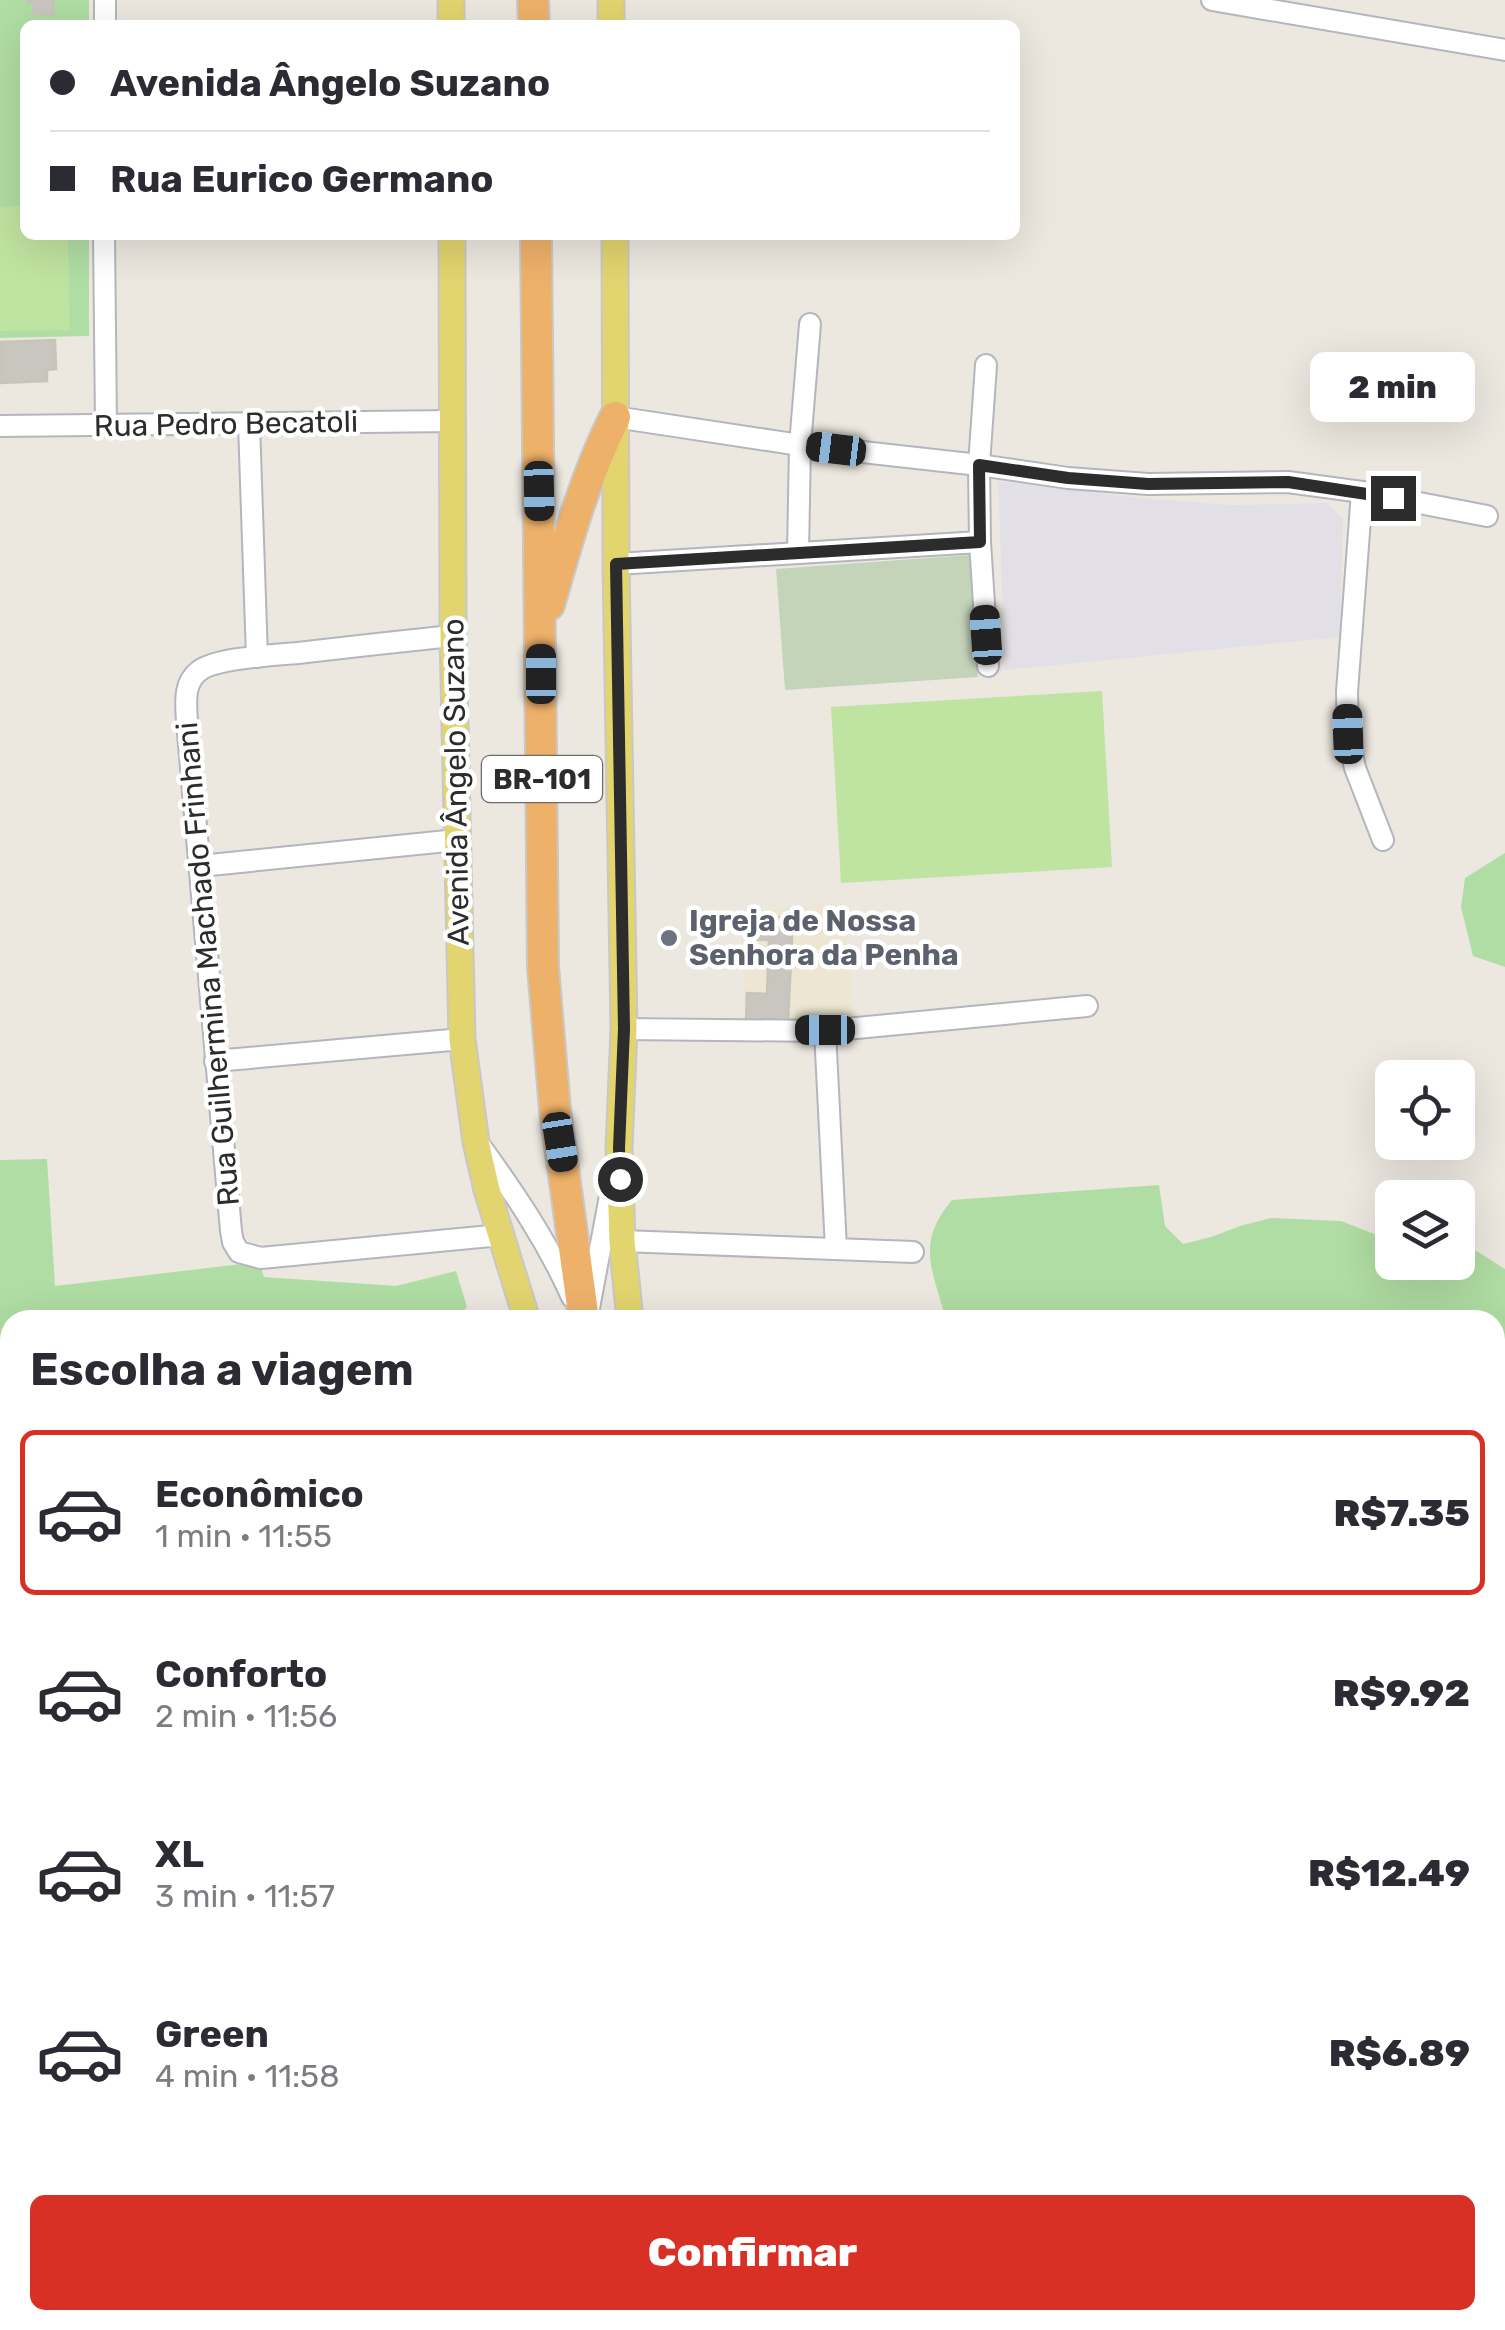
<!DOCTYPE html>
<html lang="pt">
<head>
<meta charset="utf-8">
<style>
  :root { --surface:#fff; --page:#f7f7f7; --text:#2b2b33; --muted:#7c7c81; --line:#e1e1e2; --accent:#d93025 }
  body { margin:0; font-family:Rubik,sans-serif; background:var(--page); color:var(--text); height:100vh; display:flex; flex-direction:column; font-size:38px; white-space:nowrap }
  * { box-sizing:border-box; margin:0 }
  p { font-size:32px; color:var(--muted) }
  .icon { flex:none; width:55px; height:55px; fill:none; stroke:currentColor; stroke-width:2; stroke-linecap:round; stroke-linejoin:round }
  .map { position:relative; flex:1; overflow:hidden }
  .panel { position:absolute; left:0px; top:1310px; width:1505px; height:1020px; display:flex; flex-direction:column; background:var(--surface); border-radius:30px 30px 0 0; box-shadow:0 10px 40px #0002 }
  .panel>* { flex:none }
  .banner { position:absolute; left:20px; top:20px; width:1000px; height:220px; border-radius:15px; box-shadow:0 10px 40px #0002; display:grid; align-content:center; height:220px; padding:0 30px; background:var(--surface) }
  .controls { position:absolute; left:1375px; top:1060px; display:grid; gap:20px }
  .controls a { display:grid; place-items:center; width:100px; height:100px; border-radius:15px; background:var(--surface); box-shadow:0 10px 40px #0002; font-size:50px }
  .end { position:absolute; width:45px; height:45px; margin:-22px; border:12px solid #2c2c2c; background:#fff; box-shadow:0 0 0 5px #fff }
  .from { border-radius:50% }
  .bubble { position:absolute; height:70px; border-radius:15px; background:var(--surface); box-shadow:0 10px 40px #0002; font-size:32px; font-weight:800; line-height:70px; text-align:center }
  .car { position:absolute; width:30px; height:60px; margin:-30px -15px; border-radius:12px; box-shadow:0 0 8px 2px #0007; background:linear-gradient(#222 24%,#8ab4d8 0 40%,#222 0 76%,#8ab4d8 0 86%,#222 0) }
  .banner b { display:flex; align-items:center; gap:35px; height:95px; font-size:38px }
  .banner b+b { border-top:2px solid var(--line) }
  .banner i { width:25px; height:25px; background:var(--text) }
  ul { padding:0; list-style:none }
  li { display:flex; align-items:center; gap:30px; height:165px; margin:0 20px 15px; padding:0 10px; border:5px solid transparent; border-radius:15px }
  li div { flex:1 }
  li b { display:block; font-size:38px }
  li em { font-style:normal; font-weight:800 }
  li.current { border-color:var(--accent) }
  li>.icon { width:90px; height:90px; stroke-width:1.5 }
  h2 { padding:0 30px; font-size:45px; line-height:120px }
  .primary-button { display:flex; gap:20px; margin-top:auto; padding:20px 30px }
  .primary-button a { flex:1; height:115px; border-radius:15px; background:var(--accent); color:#fff; font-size:40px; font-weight:800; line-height:115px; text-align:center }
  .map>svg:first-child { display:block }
</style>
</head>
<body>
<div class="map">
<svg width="1505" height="2330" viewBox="0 0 1505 2330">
  <rect width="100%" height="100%" fill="#ece8e0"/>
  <polygon fill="#e2e0e6" points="998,481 1137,498 1233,505 1328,503 1343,519 1340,637 1005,670"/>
  <polygon fill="#ece6d2" points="844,903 854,1018 746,1026 739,912"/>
  <g fill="#b0dda3">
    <polygon points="0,0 89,0 89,25 25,25 25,235 89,235 89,336 0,338"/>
    <polygon points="1505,853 1505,967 1473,956 1461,907 1465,878"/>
    <polygon points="47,1159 55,1286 259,1262 264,1277 396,1286 456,1271 467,1307 455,1320 10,1320 10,1523 0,1525 0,1160"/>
    <path d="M1159 1185 1165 1226 1183 1244 1211 1237 1240 1226 1271 1218 1341 1221 1392 1241V1262H1458V1250H1475L1505 1269V1745L1495 1741V1320H936L944 1313C931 1266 917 1242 952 1200Z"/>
  </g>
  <polygon fill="#c4d4b9" points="970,555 978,677 785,690 776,569"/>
  <g fill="#bfe3a0">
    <polygon points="25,206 25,235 68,235 70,330 0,331 0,207"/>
    <polygon points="1102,691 1112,867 841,883 831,707"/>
  </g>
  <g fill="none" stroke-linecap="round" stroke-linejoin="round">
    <g stroke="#7fbee2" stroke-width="6">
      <polyline points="1495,1418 1505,1418"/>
      <polyline points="0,1440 10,1441"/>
    </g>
  </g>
  <g fill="#c8c6be" stroke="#c8c4ba" stroke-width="2.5">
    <polygon points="27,0 53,0 54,14 34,14 33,3 28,3"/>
    <polygon points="55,340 56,369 47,370 47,381 0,383 0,342"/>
    <polygon points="750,916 793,918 788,1022 746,1020 747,993 767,994 769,940 749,939"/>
  </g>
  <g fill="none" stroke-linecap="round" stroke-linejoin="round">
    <g stroke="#b4b5be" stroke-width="24">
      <g id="minor">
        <polyline points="1212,0 1505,50"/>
        <polyline points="105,25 105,0"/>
        <polyline points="104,235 106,425"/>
        <polyline points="986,365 979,465 980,542 988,666"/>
        <polyline points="615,417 800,445 979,465 1068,478 1148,484 1288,482 1362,492 1487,516"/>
        <polyline points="249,424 257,657"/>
        <polyline points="0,426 452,421"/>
        <polyline points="1362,492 1347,692 1348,734 1355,768 1383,840"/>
        <polyline points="798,553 800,445 810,324"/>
        <polyline points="616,564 980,542"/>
        <path d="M453 636C402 641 350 647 298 653 275 655 215 658 199 671 183 683 186 704 187 722L231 1231 233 1242 239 1252 261 1258 501 1235"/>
        <polyline points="200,866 457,840"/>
        <polyline points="624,1029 825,1031 1087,1006"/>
        <polyline points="825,1031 836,1249"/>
        <polyline points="215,1061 462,1039"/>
        <path d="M478 1143C514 1192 547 1241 572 1297"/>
        <polyline points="622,1241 913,1252"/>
        <polyline points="589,1308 613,1180"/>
        <polyline points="1495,1744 1505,1748"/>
        <polyline points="0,1808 10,1806"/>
        <polyline points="0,1998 10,1997"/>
        <polyline points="276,2320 278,2330"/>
        <polyline points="696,2320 697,2330"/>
        <polyline points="840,2320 842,2330"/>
      </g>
    </g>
    <g stroke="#c8c8c8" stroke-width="29">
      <g id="major">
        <polyline points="451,0 451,25"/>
        <polyline points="611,0 611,25"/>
        <polyline points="452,235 453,636 462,1039 476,1142 487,1190 527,1320"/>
        <polyline points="615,235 616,564 624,1029 619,1148 622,1241 630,1320"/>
      </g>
    </g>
    <g stroke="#c8c8c8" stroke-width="34">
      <g id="highway">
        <polyline points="533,0 534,25"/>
        <polyline points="536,235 543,967 555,1110 584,1320"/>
        <path d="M549 605C567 541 585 477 615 417"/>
        <polyline points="774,2320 776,2330"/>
      </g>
    </g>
    <use href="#minor" stroke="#fff" stroke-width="20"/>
    <use href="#major" stroke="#e2d46f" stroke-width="25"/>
    <use href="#highway" stroke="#eeb16a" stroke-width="30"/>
  </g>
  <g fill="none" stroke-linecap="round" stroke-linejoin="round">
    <polyline stroke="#2c2c2c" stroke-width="12" points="620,1179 619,1148 624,1029 616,564 980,542 979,465 1068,478 1148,484 1288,482 1393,498"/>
  </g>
  <circle fill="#6b7280" stroke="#fff" stroke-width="4" cx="669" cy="938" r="10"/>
  <g text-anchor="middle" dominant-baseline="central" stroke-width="9" stroke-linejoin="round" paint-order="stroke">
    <rect fill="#fff" stroke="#6b6b6b" stroke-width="2.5" x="482" y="756" width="120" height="46" rx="8"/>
    <g font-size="28" font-weight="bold" fill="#2c2c2c">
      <text x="542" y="779">BR-101</text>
    </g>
    <g font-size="30" fill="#2c2c2c" stroke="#fff">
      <text transform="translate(226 424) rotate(-1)">Rua Pedro Becatoli</text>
      <text transform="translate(456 782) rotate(-91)">Avenida Ângelo Suzano</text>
      <text transform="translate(208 964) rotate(-95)">Rua Guilhermina Machado Frinhani</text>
    </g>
    <g font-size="30" font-weight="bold" fill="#5b616d" stroke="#fff" text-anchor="start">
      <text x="689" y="921">Igreja de Nossa<tspan x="689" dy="34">Senhora da Penha</tspan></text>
    </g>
  </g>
</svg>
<div class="controls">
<a><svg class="icon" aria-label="locate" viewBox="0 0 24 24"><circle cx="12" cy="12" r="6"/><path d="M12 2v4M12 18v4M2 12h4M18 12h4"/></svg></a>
<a><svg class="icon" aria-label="layers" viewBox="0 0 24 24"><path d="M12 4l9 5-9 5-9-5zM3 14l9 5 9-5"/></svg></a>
</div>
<i class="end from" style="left:620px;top:1179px"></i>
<i class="end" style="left:1393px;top:498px"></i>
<div class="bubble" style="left:1310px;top:352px;width:165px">2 min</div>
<i class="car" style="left:836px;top:449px;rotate:277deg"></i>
<i class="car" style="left:539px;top:491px;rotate:179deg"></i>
<i class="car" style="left:986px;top:635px;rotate:356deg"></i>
<i class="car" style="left:541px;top:674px;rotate:0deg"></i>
<i class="car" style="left:1348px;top:734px;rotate:358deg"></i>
<i class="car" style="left:825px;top:1030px;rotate:270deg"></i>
<i class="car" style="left:560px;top:1142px;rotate:171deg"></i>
<div class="banner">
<b><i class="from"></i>Avenida Ângelo Suzano</b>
<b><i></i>Rua Eurico Germano</b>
</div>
<section class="panel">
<h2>Escolha a viagem</h2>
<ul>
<li class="current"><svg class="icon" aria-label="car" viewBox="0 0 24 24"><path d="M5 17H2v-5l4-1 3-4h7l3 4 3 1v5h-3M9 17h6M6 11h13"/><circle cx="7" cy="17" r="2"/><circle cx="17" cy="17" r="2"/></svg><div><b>Econômico</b><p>1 min · 11:55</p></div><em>R$7.35</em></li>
<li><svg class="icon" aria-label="car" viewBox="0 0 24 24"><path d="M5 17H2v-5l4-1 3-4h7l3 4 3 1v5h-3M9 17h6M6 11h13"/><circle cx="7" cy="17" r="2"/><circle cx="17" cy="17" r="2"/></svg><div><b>Conforto</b><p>2 min · 11:56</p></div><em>R$9.92</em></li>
<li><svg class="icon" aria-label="car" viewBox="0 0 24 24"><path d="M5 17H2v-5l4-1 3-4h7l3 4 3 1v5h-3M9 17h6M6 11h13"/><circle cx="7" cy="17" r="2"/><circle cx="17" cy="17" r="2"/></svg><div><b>XL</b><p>3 min · 11:57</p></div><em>R$12.49</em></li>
<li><svg class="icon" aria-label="car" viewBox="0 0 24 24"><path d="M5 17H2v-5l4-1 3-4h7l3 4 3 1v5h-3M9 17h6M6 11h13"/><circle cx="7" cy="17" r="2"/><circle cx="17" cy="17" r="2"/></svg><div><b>Green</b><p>4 min · 11:58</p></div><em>R$6.89</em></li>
</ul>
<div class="primary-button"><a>Confirmar</a></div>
</section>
</div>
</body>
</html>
